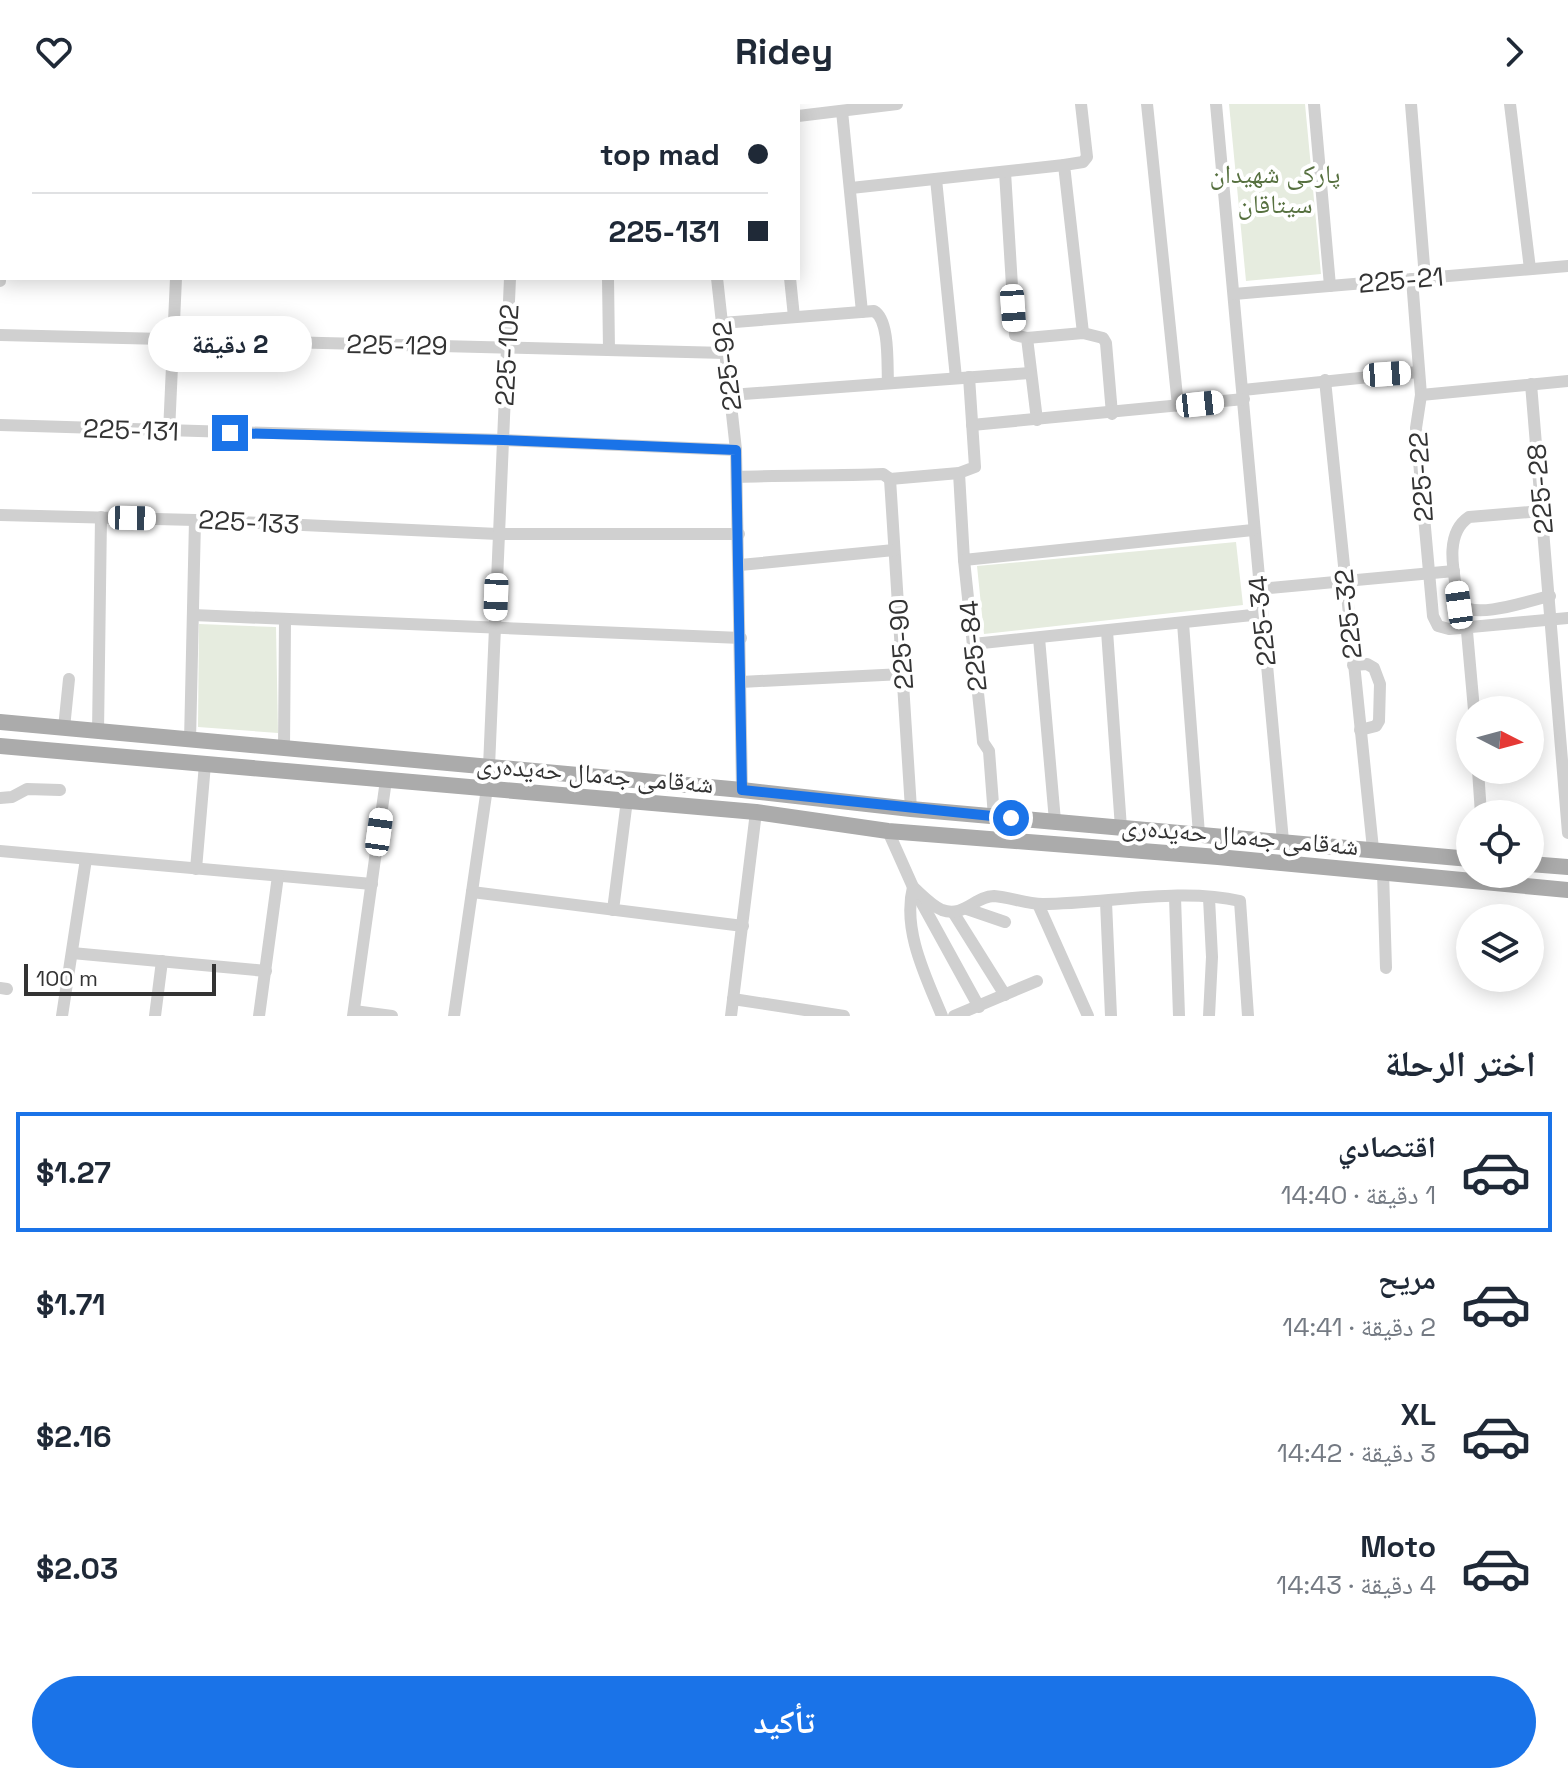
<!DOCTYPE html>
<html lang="ar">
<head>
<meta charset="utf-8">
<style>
  :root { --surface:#fff; --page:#f2f2f3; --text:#1f2937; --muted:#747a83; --line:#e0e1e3; --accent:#1a73e8 }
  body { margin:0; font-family:"Space Grotesk","Noto Naskh Arabic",sans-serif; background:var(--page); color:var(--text); direction:rtl; height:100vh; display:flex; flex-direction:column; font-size:30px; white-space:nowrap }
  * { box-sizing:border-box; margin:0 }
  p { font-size:26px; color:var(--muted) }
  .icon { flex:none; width:44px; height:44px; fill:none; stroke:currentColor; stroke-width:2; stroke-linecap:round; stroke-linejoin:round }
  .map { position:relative; height:912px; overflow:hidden; direction:ltr }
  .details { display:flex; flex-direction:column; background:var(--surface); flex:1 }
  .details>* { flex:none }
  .top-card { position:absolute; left:0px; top:0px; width:800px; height:176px; box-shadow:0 4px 20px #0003; direction:rtl; display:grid; align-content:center; height:176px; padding:0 32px; background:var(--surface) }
  .needle { width:52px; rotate:96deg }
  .controls { position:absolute; left:1456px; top:592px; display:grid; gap:16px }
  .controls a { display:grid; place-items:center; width:88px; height:88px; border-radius:50%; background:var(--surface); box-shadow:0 4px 20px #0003; font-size:40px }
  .scale { position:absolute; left:24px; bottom:20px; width:192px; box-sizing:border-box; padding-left:8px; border:4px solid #333; border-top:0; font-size:22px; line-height:28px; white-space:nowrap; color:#333; -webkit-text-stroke:6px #fff; paint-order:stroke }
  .end { position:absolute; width:36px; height:36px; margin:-18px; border:10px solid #1a73e8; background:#fff; box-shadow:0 0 0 4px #fff }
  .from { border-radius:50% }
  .bubble { position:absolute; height:56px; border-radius:28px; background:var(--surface); box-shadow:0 4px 20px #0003; font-size:26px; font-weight:800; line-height:56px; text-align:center; direction:rtl }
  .car { position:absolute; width:24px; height:48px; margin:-24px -12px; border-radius:10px; box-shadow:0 0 6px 2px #0007; background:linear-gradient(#fff 24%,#345 0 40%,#fff 0 76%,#345 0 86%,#fff 0) }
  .top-card b { display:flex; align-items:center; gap:28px; height:76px; font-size:30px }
  .top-card b+b { border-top:2px solid var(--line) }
  .top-card i { width:20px; height:20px; background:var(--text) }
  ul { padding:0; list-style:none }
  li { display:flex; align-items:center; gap:24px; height:120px; margin:0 16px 12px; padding:0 16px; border:4px solid transparent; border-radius:0px }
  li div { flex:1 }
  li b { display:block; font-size:30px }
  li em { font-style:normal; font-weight:800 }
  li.active { border-color:var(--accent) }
  li>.icon { width:72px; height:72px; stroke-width:1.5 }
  h2 { padding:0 32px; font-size:36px; line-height:96px }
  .cta { display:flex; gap:16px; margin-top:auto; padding:16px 32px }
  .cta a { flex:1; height:92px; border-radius:48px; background:var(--accent); color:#fff; font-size:32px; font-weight:800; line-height:92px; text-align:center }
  header { display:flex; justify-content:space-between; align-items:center; height:104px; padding:0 32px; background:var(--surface); font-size:36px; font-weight:800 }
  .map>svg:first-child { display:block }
</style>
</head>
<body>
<header><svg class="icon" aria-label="forward" viewBox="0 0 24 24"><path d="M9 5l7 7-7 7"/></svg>Ridey<svg class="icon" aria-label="heart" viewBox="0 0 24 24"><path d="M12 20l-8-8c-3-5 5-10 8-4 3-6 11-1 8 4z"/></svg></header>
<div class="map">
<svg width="1568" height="912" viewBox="0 0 1568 912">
  <rect width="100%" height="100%" fill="#fff"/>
  <g fill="#e6ecdf">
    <polygon points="1229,0 1305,0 1321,170 1246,177"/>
    <polygon points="1236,438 1243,501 984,530 977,462"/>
    <polygon points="199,520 276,523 278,629 198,623"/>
  </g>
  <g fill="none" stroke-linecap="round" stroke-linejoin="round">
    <g stroke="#d0d0d0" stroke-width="12">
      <polyline points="474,0 475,2"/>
      <polyline points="788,0 789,2"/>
      <polyline points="1081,0 1087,53 1083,58 1064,61 1083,229"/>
      <polyline points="1147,0 1178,302"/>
      <polyline points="1216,0 1283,737"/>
      <polyline points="1314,0 1330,182"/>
      <polyline points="1411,0 1425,174"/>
      <polyline points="1510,0 1530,165"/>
      <polyline points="7,2 7,0"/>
      <polyline points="187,2 187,0"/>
      <polyline points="538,2 539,0"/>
      <polyline points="842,7 862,208"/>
      <polyline points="798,12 897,0"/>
      <polyline points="0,34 2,34"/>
      <polyline points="1005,68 1015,231 1027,234 1037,316"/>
      <polyline points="936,75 956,274"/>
      <polyline points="851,84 1064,61"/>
      <polyline points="608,174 609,246"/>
      <polyline points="717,174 736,346 742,686"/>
      <polyline points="790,174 794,213"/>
      <polyline points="1412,175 1421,291 1416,324 1433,512 1438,522 1449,525 1568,514"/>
      <polyline points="0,177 2,105"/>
      <polyline points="1234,190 1568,162"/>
      <path d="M722 219 874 207C890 216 887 261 888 279"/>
      <polyline points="0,231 726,249"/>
      <polyline points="1027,234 1083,229 1103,234 1106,239 1112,310"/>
      <polyline points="1325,276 1373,745"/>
      <polyline points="1531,280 1568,729"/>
      <polyline points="1243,286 1418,268"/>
      <polyline points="730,291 1030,269"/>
      <polyline points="1421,291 1568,277"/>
      <polyline points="0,321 503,336 736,346"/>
      <polyline points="972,321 1244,295"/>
      <polyline points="169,328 176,174"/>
      <polyline points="959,369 964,456 982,627 983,638 989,647 994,713"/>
      <path d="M738 373C786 371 834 372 883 370L890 375 959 369 975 363 969 273"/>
      <polyline points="890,375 911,705"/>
      <path d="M1542 407 1469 413C1442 431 1455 473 1459 501 1479 515 1527 497 1550 492"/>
      <polyline points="0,411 195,416 498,430 739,430"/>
      <polyline points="964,456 1253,426"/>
      <polyline points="740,461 894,446"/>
      <polyline points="1259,485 1454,467"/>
      <polyline points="1465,505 1474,606"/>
      <polyline points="193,511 741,534"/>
      <polyline points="1183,519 1199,730"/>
      <polyline points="1107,527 1121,724"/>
      <polyline points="1039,534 1055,717"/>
      <polyline points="973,540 1262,510"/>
      <polyline points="1353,561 1367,560 1374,564 1380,580 1379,617 1376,622 1360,626"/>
      <polyline points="741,578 903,570"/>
      <polyline points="64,624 69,575"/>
      <polyline points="98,628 101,413"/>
      <polyline points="190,637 195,416"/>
      <polyline points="284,645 285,515"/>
      <polyline points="489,663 510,174"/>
      <polyline points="1478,666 1481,710"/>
      <polyline points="0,694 12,693 27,685 60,686"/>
      <polyline points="888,727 913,783 979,903"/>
      <polyline points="0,747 372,780"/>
      <polyline points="196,765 205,660"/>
      <polyline points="1383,768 1386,864"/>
      <polyline points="472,788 743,822"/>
      <polyline points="1175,793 1179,912"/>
      <polyline points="1209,794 1212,853 1209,912"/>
      <polyline points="1106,798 1111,912"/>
      <polyline points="1038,800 1088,912"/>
      <polyline points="967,805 1005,818"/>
      <polyline points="613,806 627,696"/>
      <polyline points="953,808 1005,891"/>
      <polyline points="72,849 266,867"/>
      <polyline points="0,884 7,885"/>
      <polyline points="733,895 844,912"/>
      <polyline points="354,907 392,912"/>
      <polyline points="62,912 86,755"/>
      <polyline points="155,912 162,857"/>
      <polyline points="259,912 278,772"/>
      <polyline points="353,912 386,676"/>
      <polyline points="454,912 487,684"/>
      <polyline points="731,912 756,708"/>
      <path d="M942 912C926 873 902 826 913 783 922 791 932 802 942 806 964 814 975 792 994 792 1010 793 1026 800 1043 800 1106 800 1179 783 1240 797L1248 912"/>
      <polyline points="954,912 1037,877"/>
    </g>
    <g stroke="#ababab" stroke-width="16">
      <polyline points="0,618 742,686 911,705 1470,755"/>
      <polyline points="0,642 756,708 888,727 1218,753 1568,786"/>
      <polyline points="1530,760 1568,763"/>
    </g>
  </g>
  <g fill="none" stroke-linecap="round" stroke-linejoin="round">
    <polyline stroke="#1a73e8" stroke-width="10" points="230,329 503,336 736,346 742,686 1011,714"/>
  </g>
  <g text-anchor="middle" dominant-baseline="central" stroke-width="8" stroke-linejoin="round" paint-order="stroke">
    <g font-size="26" fill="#56703f" stroke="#fff">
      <text x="1275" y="70">پارکی شهیدان<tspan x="1275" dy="30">سیتاقان</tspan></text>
    </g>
    <g font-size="26" fill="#333" stroke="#fff">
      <text transform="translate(1401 176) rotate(-5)">225-21</text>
      <text transform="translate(397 241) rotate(1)">225-129</text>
      <text transform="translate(507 251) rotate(-87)">225-102</text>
      <text transform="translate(727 262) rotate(-97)">225-92</text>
      <text transform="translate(131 326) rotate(2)">225-131</text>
      <text transform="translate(1421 373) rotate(-94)">225-22</text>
      <text transform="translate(1540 385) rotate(-95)">225-28</text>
      <text transform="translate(249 418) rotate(3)">225-133</text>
      <text transform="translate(1348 510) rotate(-96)">225-32</text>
      <text transform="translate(1262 517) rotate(-96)">225-34</text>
      <text transform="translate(901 540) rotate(-94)">225-90</text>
      <text transform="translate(973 542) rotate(-96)">225-84</text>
      <text transform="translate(595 670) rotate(5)">شەقامی جەمال حەیدەری</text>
      <text transform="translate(1240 732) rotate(5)">شەقامی جەمال حەیدەری</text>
    </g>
  </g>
</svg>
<div class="controls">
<a><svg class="needle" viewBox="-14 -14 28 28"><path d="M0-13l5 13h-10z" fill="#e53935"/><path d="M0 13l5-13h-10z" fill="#747a83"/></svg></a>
<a><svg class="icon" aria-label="locate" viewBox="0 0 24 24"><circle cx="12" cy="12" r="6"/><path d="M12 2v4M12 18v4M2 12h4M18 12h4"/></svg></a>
<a><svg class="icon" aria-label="layers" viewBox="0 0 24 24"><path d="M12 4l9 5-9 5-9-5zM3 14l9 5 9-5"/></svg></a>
</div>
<div class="scale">100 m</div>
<i class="end from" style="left:1011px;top:714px"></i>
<i class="end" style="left:230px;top:329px"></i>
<div class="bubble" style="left:148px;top:212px;width:164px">2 دقيقة</div>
<i class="car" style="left:1013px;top:204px;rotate:176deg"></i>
<i class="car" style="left:1387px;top:270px;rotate:86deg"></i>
<i class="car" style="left:1200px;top:300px;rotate:84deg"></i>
<i class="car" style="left:132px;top:414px;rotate:91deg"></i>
<i class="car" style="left:496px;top:493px;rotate:182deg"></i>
<i class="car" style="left:1459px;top:501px;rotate:352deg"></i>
<i class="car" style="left:379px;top:728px;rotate:8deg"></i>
<div class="top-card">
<b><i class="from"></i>top mad</b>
<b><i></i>225-131</b>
</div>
</div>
<section class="details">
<h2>اختر الرحلة</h2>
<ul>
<li class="active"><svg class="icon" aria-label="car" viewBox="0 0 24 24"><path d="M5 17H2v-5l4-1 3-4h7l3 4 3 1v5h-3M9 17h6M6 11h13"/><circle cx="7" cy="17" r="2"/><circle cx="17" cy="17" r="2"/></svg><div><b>اقتصادي</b><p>1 دقيقة · 14:40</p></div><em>$1.27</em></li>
<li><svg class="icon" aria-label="car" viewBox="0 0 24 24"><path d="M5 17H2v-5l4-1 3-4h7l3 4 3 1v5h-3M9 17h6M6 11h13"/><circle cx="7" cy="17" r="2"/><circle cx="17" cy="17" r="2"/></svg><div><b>مريح</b><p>2 دقيقة · 14:41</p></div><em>$1.71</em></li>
<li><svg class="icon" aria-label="car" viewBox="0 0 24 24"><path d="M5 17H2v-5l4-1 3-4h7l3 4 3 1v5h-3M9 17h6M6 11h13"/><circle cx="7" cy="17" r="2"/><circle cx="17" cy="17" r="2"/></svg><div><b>XL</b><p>3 دقيقة · 14:42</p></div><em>$2.16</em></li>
<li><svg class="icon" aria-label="car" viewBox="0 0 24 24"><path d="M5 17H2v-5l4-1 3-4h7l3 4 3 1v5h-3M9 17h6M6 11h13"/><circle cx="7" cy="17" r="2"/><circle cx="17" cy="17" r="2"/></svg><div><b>Moto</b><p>4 دقيقة · 14:43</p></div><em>$2.03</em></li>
</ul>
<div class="cta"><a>تأكيد</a></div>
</section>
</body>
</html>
